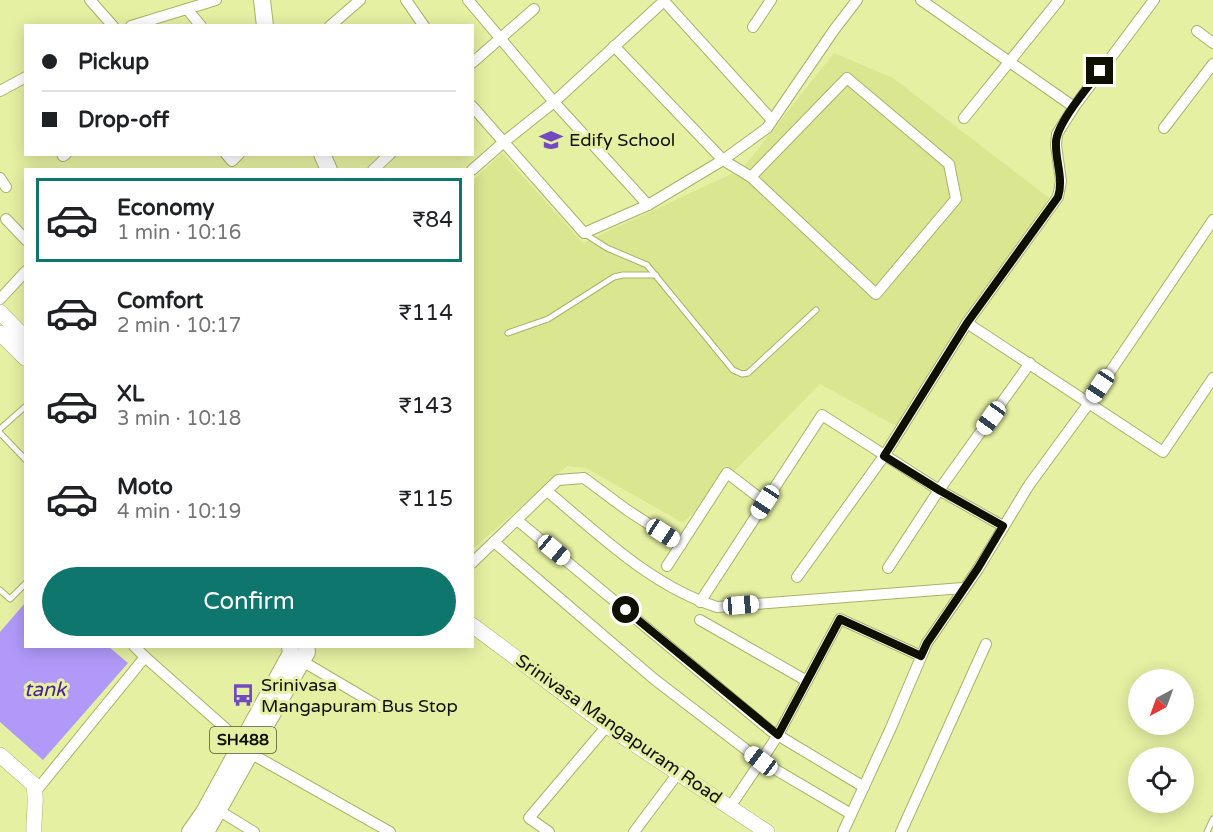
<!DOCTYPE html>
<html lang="en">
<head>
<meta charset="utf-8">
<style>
  :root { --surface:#fff; --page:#f6f6f6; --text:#202124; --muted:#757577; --line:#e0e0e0; --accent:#0f766e }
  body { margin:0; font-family:"Varela Round",sans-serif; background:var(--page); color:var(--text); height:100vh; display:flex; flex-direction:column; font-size:22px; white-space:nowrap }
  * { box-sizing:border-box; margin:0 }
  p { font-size:20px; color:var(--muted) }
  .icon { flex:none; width:33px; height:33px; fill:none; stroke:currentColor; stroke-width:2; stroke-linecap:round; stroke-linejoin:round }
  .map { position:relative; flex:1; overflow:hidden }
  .sheet { position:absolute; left:24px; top:168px; width:450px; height:480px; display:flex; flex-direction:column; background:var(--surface); border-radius:0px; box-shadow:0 3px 15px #0003 }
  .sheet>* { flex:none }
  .top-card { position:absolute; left:24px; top:24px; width:450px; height:132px; border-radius:0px; box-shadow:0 3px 15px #0003; display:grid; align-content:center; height:132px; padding:0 18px; background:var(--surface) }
  .needle { width:39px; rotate:221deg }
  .tools { position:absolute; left:1128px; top:669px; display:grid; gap:12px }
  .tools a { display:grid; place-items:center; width:66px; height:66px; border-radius:50%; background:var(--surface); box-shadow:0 3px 15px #0003; font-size:30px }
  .end { position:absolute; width:27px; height:27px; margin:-14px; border:8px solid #0e1000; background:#fff; box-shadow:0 0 0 3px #fff }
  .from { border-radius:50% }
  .car { position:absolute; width:18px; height:36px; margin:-18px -9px; border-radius:8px; box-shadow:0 0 4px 2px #0007; background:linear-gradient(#fff 24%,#345 0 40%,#fff 0 76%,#345 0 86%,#fff 0) }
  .top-card b { display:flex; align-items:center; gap:21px; height:57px; font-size:22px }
  .top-card b+b { border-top:2px solid var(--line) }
  .top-card i { width:15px; height:15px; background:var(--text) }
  ul { padding:10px 0 0; list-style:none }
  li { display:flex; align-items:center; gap:18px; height:84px; margin:0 12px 9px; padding:0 6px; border:3px solid transparent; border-radius:0px }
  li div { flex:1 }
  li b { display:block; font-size:22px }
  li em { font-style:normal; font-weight:600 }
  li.active { border-color:var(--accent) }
  li>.icon { width:54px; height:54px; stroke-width:1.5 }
  .action { display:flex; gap:12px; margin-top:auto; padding:12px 18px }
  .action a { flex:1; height:69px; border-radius:36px; background:var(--accent); color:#fff; font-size:24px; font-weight:600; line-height:69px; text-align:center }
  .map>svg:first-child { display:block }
</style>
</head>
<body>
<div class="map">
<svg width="1213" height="832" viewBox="0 0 1213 832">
  <rect width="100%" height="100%" fill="#e6f0a2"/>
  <polygon fill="#dbe691" points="834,53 893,78 1049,198 896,426 820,384 683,523 586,468 567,466 473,549 473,180 502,153 583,243 742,169"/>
  <polygon fill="#b199f9" points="25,603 26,646 109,647 128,663 43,760 0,722 0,632"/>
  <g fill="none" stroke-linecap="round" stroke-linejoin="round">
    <g stroke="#a9b267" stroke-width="7">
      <g id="lane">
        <polyline points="585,234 607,248 647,265 733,370 742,374 748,373 816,310"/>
        <polyline points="508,333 548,319 614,277 623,275 656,275"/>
        <polyline points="0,429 26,406"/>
        <polyline points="0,433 26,460"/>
        <polyline points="0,590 10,599 26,583"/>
        <polyline points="1207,832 1213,819"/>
      </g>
    </g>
    <g stroke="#a9b267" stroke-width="12">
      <g id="street">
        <polyline points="90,0 113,26"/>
        <polyline points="406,0 424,26"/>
        <polyline points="468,0 554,102 648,205"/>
        <polyline points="921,0 1074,107"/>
        <polyline points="664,1 771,119"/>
        <polyline points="187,9 201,26"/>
        <polyline points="131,26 216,0"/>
        <polyline points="330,26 360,0"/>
        <polyline points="753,27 771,0"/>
        <polyline points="1197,31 1213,43"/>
        <polyline points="614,46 723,160 751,177 847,78 949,164 956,199 876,294 751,177"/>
        <polyline points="472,63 534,9"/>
        <polyline points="0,91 26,77"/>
        <polyline points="472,106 584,233 648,205 723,160 767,128 834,30 857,0"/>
        <polyline points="964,118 1059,0"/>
        <polyline points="1164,128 1213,64"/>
        <polyline points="62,154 63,156 66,154"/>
        <polyline points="226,154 232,161 239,154"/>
        <polyline points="373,170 390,154"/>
        <polyline points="472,170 505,141 554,102 665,0"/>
        <polyline points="0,178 6,187"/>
        <polyline points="6,219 26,240"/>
        <polyline points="0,299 26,271"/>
        <polyline points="967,323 1163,452 1213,378"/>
        <path d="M547 491C600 535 651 586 717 607L963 588"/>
        <polyline points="517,520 771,731 864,787"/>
        <polyline points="494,542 654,679 761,761 730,807"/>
        <polyline points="472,563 558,480 584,478 627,510 681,545"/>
        <polyline points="667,566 727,473 765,502"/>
        <polyline points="888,568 939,490 1003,526"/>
        <polyline points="797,577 884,456 967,323 1058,197 1061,181 1056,145 1057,134 1074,107 1154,0"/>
        <polyline points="700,602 822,415 939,490 1030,363"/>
        <polyline points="700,620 807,681"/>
        <polyline points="145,657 242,743"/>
        <polyline points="302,661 380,707"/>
        <polyline points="250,753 390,832"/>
        <polyline points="36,791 145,657 134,646"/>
        <polyline points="218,810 254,832"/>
        <polyline points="851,814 761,761 778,735 840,619 921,656"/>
        <polyline points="549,832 529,818 607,726"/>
        <polyline points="634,832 679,772"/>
        <polyline points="843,832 890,730 927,643 978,569 1029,485 1089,403 1213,220"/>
        <polyline points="901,832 986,644"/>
      </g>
    </g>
    <g stroke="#a9b267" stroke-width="16">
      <g id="secondary">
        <polyline points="0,312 26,339"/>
        <polyline points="0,333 25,358"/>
        <polyline points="472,625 607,726 767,832"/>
        <path d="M0 755 33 784C38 797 33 818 34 832"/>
      </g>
    </g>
    <g stroke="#a9b267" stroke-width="18">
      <g id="primary">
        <polyline points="262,0 265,26"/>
        <polyline points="322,154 329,170"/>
        <polyline points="190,832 204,812 291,653 290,646"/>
        <polyline points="206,832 307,652 306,646"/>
      </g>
    </g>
    <use href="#lane" stroke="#fff" stroke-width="5"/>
    <use href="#street" stroke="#fff" stroke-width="10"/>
    <use href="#secondary" stroke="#fff" stroke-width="15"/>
    <use href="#primary" stroke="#fff" stroke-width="16"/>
  </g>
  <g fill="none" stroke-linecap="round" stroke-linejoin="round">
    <path stroke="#0e1000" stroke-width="8" d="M626 610 778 735 840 619 921 656 927 643 978 568 1003 526 939 490 884 456 967 323 1058 197C1064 178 1055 161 1056 142 1057 123 1088 87 1100 71"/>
  </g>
  <defs>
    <g id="school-bare" transform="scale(1.8)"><path d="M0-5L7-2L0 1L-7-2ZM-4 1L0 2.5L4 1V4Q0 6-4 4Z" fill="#7149c1" stroke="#e6f0a2" stroke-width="2.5" paint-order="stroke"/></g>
    <g id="bus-bare" transform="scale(1.8)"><path d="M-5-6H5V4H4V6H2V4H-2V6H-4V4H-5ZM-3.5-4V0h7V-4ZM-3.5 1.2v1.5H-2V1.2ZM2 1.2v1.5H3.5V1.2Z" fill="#7149c1" stroke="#e6f0a2" stroke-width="2.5" paint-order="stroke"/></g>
  </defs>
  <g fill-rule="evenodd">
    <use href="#school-bare" x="551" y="140"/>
    <use href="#bus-bare" x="243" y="695"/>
  </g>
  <g text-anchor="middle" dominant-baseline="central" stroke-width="6" stroke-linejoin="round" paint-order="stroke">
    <rect fill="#e6f0a2" stroke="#4f5331" stroke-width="1.5" x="210" y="727" width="66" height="26" rx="4.5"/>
    <g font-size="16" font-weight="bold" fill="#0e1000">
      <text x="243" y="740">SH488</text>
    </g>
    <g font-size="18" fill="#0e1000" stroke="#e6f0a2" text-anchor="start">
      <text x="569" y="140">Edify School</text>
      <text x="261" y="685">Srinivasa<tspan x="261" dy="21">Mangapuram Bus Stop</tspan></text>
    </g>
    <g font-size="18" fill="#0e1000" stroke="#e6f0a2">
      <text transform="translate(619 729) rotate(35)">Srinivasa Mangapuram Road</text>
    </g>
    <g font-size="20" font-style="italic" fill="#4b208f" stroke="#e6f0a2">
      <text x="45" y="690">tank</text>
    </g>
  </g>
</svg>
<div class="tools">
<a><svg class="needle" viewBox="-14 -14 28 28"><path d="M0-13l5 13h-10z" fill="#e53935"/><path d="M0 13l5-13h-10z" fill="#757577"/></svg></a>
<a><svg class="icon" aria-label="locate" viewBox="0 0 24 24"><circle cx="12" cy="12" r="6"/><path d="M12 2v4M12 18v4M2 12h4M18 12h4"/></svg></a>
</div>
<i class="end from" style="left:626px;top:610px"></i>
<i class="end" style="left:1100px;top:71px"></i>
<i class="car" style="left:1100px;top:386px;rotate:214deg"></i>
<i class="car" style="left:991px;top:418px;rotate:216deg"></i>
<i class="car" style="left:765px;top:502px;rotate:213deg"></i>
<i class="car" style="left:663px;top:533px;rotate:123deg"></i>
<i class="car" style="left:554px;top:550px;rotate:130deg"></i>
<i class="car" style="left:741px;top:605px;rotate:85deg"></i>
<i class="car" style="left:761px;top:761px;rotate:307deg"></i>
<div class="top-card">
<b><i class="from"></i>Pickup</b>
<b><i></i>Drop-off</b>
</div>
<section class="sheet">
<ul>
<li class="active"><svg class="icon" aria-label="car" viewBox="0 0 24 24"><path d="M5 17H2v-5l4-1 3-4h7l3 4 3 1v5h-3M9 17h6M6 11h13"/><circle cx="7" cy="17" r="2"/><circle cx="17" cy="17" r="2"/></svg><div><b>Economy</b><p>1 min · 10:16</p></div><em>₹84</em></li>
<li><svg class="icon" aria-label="car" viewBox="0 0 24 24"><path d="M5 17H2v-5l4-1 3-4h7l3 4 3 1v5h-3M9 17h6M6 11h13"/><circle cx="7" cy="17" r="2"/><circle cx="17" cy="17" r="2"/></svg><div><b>Comfort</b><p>2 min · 10:17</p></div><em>₹114</em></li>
<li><svg class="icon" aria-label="car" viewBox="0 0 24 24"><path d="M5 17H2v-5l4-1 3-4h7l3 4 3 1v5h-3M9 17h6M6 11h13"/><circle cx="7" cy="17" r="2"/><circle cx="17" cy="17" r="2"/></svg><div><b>XL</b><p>3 min · 10:18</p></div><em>₹143</em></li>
<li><svg class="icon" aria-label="car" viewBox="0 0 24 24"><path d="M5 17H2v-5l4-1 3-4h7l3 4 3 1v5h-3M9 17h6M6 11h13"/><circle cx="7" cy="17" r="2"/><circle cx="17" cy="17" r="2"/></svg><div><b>Moto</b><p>4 min · 10:19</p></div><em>₹115</em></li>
</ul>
<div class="action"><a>Confirm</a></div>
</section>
</div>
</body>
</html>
